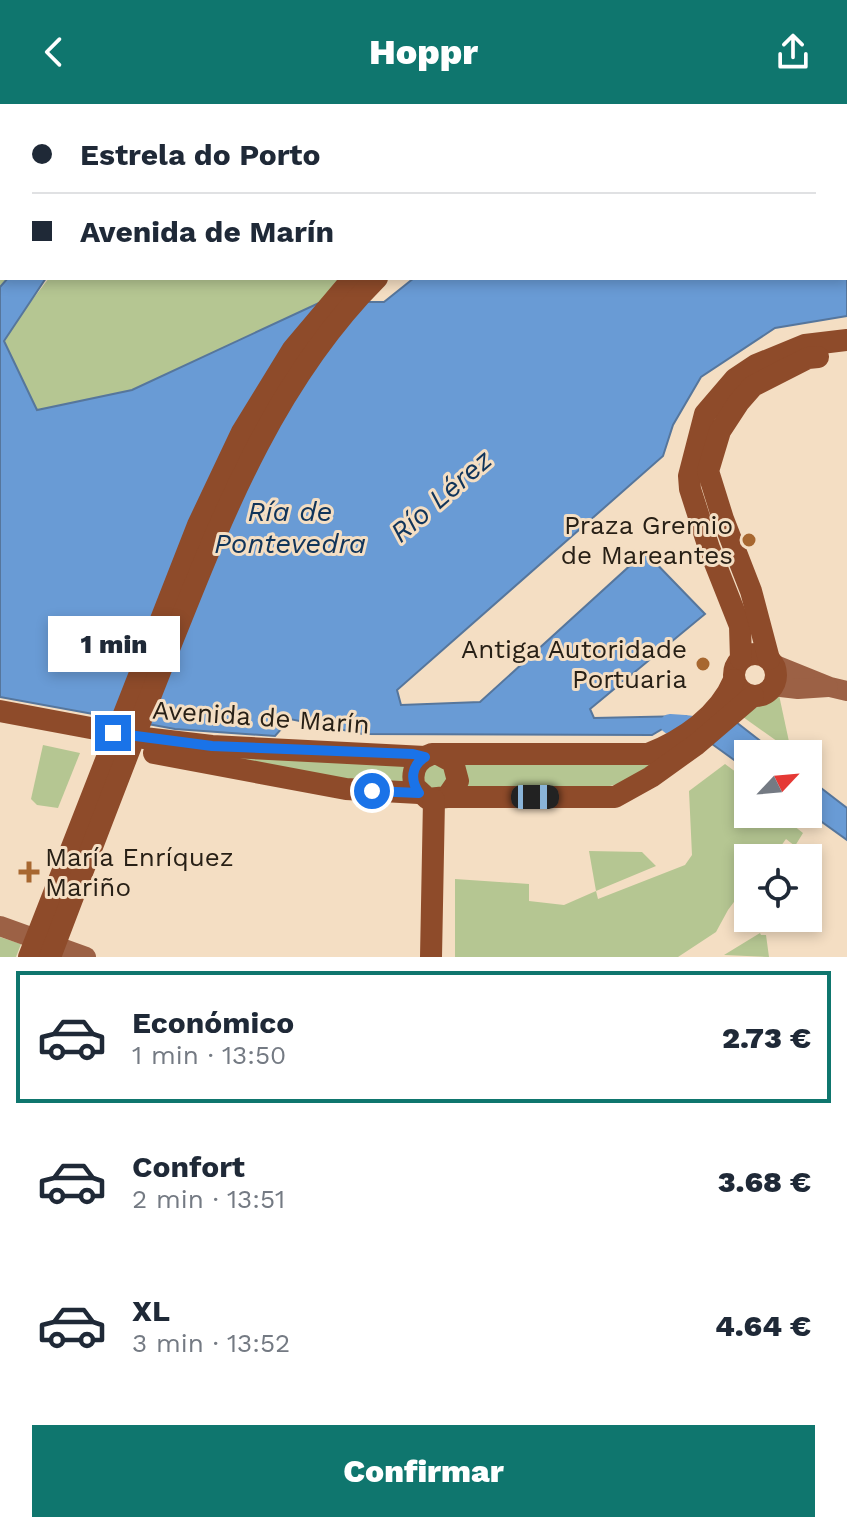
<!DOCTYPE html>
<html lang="es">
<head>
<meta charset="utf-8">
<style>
  :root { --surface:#fff; --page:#f2f2f3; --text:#1f2937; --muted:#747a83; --line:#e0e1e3; --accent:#0f766e }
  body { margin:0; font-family:"Work Sans",sans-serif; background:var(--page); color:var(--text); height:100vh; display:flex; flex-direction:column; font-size:30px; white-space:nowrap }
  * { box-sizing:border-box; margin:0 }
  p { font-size:26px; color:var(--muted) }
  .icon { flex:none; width:44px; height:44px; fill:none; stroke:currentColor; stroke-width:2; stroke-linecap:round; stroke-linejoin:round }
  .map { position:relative; height:853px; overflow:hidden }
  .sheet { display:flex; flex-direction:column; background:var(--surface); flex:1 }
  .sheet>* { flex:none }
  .top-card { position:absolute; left:0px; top:0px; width:848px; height:176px; box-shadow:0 4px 12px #0003; display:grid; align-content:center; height:176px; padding:0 32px; background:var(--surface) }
  .needle { width:52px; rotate:64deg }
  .controls { position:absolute; left:734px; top:636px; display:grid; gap:16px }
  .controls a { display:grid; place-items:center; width:88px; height:88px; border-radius:0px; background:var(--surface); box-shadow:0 4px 12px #0003; font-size:40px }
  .end { position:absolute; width:36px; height:36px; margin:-18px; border:10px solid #1a73e8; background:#fff; box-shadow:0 0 0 4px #fff }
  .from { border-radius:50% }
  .bubble { position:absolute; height:56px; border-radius:0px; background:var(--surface); box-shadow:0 4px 12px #0003; font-size:26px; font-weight:800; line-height:56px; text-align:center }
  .car { position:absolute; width:24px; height:48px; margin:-24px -12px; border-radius:10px; box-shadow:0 0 6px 2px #0007; background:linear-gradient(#222 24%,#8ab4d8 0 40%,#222 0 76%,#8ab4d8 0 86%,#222 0) }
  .top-card b { display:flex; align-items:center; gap:28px; height:76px; font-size:30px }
  .top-card b+b { border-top:2px solid var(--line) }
  .top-card i { width:20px; height:20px; background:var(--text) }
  ul { padding:14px 0 0; list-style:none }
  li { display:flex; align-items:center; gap:24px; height:132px; margin:0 16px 12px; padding:0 16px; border:4px solid transparent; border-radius:0px }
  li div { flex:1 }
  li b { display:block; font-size:30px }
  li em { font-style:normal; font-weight:800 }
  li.selected { border-color:var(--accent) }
  li>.icon { width:72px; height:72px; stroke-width:1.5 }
  .action { display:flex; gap:16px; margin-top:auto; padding:16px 32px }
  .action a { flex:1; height:92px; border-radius:0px; background:var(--accent); color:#fff; font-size:32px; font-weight:800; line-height:92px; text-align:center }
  header { display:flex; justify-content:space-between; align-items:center; height:104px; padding:0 32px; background:var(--accent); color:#fff; font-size:36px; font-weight:800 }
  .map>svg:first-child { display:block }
</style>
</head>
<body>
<header><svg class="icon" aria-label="back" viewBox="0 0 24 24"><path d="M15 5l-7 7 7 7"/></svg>Hoppr<svg class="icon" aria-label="share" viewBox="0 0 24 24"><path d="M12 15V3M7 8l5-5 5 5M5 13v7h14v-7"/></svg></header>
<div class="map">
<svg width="847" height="853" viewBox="0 0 847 853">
  <rect width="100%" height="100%" fill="#f4dec3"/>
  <g fill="#b5c692">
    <polygon points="0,0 182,2 2,2 2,174 46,174 26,204 49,174 342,174 323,198 384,198 414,174 534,174 0,399"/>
    <polygon points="294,0 447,0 449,2 293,2"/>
    <polygon points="779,591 791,647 743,613 769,594"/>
    <polygon points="157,639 411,654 406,682 310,672"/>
    <polygon points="43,641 80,649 58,704 37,701 31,695"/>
    <polygon points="672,650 618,680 606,683 463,685 464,658"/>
    <polygon points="725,660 748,677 748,710 779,710 803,729 795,742 786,735 773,753 768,749 764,754 748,754 748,779 728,806 716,828 678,853 455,853 455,775 529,780 529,797 564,801 596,787 589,747 642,748 656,762 596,787 598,795 685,761 692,751 689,687"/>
    <circle cx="436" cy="673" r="12"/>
    <polygon points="760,829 761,831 766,831 769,853 724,851"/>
    <polygon points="0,833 21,840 16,853 0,853"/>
  </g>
  <g fill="#699bd5" stroke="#56769c" stroke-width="2">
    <polygon points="751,0 847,0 847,212 775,224 701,273 673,321 663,352 397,586 401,601 480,598 645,448 705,510 590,605 594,614 684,612 652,631 363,630 290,615 275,632 175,625 0,593 0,183 8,174 46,174 4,237 37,306 132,286 321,198 384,198 414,174 846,174 846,2 750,2"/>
    <polygon points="736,618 777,650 748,650 748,666 712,640"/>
    <polygon points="808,674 847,704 847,736 808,708"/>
  </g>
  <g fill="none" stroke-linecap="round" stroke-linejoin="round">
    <path stroke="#699bd5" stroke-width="20" d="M670 620C711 622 719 627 752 650"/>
    <g stroke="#9c6145" stroke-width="20">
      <polyline points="773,560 830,583 847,587"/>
      <polyline points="772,582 798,585 828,583"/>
      <polyline points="0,822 86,853"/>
    </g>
    <g stroke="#8e4b2a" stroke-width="22">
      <polyline points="574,2 577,0"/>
      <polyline points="611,2 615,0"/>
      <circle cx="755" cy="571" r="21"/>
      <polyline points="741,555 740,522 709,444 690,385 689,372 705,310 735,275 756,261 805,241 847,236"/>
      <polyline points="769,555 751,487 723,415 708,367 720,327 739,298 753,282 808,254 818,253"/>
      <polyline points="0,607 144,634 212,642 425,653"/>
      <polyline points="154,649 346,685 419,689"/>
      <path d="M440 651 453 658 458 677 447 693 428 695 415 683C410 667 417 655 432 650H648C683 636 719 612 734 576"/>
      <polyline points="447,693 615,693 651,673 697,640 753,592"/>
      <polyline points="29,853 198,421 242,328 293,245 353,174"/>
      <path d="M50 853C91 745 132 637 175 530 226 402 278 273 377 174"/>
      <polyline points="431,853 434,696"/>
    </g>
  </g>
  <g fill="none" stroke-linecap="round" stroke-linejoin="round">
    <path stroke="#1a73e8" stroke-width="10" d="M113 629 212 642 413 650 425 653C411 662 410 676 419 689L372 687"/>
  </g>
  <g fill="#a76730" stroke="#f4dec3" stroke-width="3">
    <circle cx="749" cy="436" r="8"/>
    <circle cx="703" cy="560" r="8"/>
    <path d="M25 756h8v8h8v8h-8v8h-8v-8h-8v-8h8z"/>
  </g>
  <g text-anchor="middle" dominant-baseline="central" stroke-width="6" stroke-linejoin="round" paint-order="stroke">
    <g font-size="26" fill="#282016" stroke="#f4dec3" text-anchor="end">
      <text x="733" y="421">Praza Gremio<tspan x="733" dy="30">de Mareantes</tspan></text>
      <text x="687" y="545">Antiga Autoridade<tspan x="687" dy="30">Portuaria</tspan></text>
      <text x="45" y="753" text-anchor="start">María Enríquez<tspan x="45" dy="30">Mariño</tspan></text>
    </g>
    <g font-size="26" fill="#282016" stroke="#f4dec3">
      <text transform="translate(261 613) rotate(4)">Avenida de Marín</text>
    </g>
    <g font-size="28" font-style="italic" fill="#10345a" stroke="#f4dec3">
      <text transform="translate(441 392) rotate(-41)">Río Lérez</text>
      <text x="290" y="407">Ría de<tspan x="290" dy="32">Pontevedra</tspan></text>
    </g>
  </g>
</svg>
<div class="controls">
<a><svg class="needle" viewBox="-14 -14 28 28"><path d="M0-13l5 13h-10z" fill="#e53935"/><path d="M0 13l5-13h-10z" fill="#747a83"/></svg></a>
<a><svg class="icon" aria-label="locate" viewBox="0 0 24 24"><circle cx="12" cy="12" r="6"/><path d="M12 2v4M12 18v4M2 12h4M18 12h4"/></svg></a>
</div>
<i class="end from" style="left:372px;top:687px"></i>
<i class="end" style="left:113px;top:629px"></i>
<div class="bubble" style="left:48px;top:512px;width:132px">1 min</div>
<i class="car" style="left:535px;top:693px;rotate:90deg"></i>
<div class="top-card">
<b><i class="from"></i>Estrela do Porto</b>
<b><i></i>Avenida de Marín</b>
</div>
</div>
<section class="sheet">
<ul>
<li class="selected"><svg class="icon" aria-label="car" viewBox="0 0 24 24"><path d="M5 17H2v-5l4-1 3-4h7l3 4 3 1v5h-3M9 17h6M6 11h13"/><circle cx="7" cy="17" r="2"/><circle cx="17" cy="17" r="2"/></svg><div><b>Económico</b><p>1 min · 13:50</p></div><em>2.73 €</em></li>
<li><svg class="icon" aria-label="car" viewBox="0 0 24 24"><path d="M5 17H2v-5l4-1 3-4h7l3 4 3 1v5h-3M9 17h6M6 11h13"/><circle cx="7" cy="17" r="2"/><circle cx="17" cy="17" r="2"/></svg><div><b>Confort</b><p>2 min · 13:51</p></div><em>3.68 €</em></li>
<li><svg class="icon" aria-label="car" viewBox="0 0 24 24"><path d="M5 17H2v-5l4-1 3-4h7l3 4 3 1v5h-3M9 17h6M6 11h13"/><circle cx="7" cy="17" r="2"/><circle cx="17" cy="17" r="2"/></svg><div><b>XL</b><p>3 min · 13:52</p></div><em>4.64 €</em></li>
</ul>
<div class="action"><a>Confirmar</a></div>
</section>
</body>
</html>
